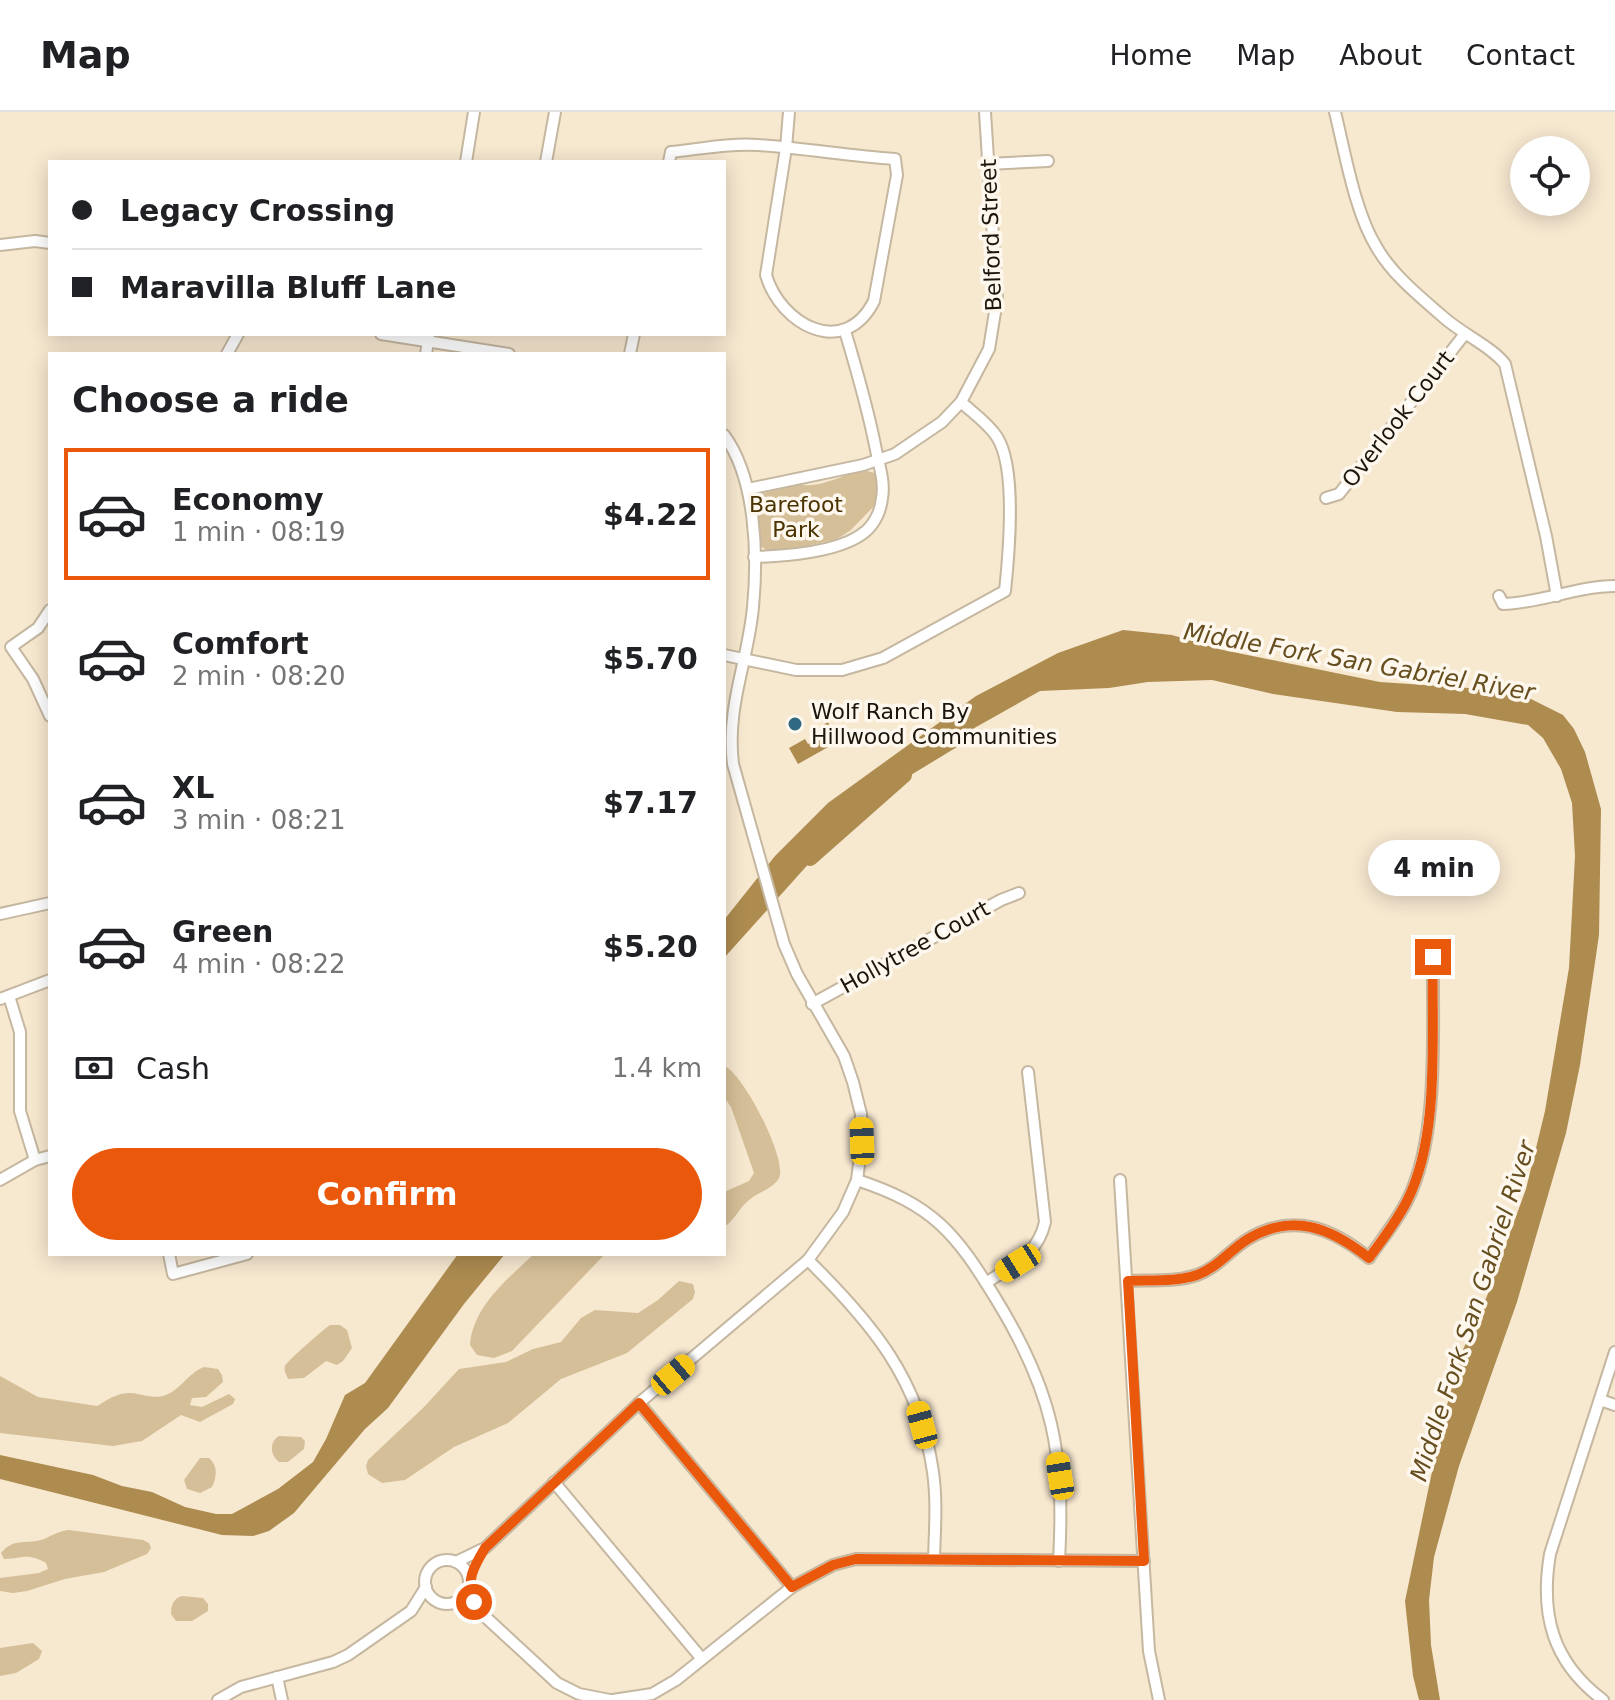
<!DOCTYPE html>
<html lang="en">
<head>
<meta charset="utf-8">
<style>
  :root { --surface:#fff; --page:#f6f6f6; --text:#202124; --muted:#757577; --line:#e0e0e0; --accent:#ea580c }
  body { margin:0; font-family:"DejaVu Sans",sans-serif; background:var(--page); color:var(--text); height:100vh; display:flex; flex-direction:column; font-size:30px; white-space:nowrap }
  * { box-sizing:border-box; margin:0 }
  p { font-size:26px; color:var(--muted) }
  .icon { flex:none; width:44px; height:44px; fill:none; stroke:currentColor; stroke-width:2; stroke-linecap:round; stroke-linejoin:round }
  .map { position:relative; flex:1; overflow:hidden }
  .side { position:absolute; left:48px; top:240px; width:678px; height:904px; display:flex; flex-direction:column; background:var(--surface); border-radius:0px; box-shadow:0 4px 20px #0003 }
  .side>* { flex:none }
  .banner { position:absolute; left:48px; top:48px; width:678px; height:176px; border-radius:0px; box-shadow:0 4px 20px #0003; display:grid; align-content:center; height:176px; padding:0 24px; background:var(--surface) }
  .buttons { position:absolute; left:1510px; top:24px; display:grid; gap:16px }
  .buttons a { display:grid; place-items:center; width:80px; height:80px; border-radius:50%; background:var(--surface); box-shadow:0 4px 20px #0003; font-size:40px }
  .end { position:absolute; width:36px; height:36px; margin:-18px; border:10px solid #ea580c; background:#fff; box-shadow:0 0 0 4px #fff }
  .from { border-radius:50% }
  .bubble { position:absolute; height:56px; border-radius:28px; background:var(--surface); box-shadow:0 4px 20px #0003; font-size:26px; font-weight:600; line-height:56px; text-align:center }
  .car { position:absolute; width:24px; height:48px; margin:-24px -12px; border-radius:10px; box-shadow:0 0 6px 2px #0007; background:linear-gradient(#f5c518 24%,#345 0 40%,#f5c518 0 76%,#345 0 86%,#f5c518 0) }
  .banner b { display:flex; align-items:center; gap:28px; height:76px; font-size:30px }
  .banner b+b { border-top:2px solid var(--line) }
  .banner i { width:20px; height:20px; background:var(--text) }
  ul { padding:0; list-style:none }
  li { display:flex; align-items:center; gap:24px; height:132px; margin:0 16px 12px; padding:0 8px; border:4px solid transparent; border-radius:0px }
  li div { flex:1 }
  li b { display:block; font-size:30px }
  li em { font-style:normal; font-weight:600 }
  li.active { border-color:var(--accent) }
  li>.icon { width:72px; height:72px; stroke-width:1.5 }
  h2 { padding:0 24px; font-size:36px; line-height:96px }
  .pay { display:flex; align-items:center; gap:20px; height:88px; padding:0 24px; font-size:30px }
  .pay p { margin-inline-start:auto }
  .button { display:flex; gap:16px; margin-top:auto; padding:16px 24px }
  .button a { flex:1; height:92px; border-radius:48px; background:var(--accent); color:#fff; font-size:32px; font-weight:600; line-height:92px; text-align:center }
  header { display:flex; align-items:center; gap:48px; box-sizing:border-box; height:112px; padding:0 40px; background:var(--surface); border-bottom:2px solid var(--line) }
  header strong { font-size:38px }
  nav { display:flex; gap:44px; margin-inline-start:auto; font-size:28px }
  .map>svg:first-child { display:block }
</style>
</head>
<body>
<header>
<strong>Map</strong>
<nav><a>Home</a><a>Map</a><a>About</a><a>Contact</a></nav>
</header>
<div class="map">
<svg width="1615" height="1588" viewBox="0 0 1615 1588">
  <rect width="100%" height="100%" fill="#f7e8d0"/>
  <g fill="#d5bf98">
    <path d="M863 358 875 361 877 374 875 393 851 418 837 427 794 437 766 438 761 434 757 387 760 382 799 372C816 378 845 362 863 358Z"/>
    <path d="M724 954C742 959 788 1048 779 1066 774 1076 757 1081 749 1088 739 1096 735 1108 724 1115V1080L749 1069 754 1061 731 995 724 985Z"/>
    <path d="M534 1142H605L512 1239 494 1246 477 1243 470 1233C473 1194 508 1167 534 1142Z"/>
    <polygon points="679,1169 693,1172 695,1180 693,1187 627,1241 561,1267 508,1311 454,1335 405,1368 382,1371 368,1362 366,1354 368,1348 424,1295 459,1257 506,1250 533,1237 561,1230 581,1206 595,1198 638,1201 658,1188"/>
    <path d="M330 1213H340L347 1218 352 1236 343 1249 337 1253 326 1249 304 1266 288 1267 285 1260C285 1258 284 1256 285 1254 287 1249 324 1217 330 1213Z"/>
    <path d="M204 1255 218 1257 222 1263 223 1270 206 1285 192 1286 190 1293 202 1295 229 1282 235 1287 233 1292 200 1310 181 1303 142 1329 113 1334 0 1321V1264L38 1285 97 1294C110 1286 122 1278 138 1282 147 1284 154 1286 163 1284 179 1280 188 1261 204 1255Z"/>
    <path d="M279 1324 301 1325 305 1329 304 1337 288 1350H279C270 1343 269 1330 279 1324Z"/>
    <path d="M200 1346H209C218 1354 217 1364 212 1375L200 1381 187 1377 184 1368Z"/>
    <path d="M69 1418 143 1428 149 1431 151 1436 147 1442 104 1460 65 1467 27 1479 13 1481 0 1479V1466L39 1461 48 1457 46 1451C26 1440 23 1447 4 1447L1 1441C14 1425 27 1433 44 1427 53 1423 59 1419 69 1418Z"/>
    <path d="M182 1484 203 1486 208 1492V1499L192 1509H176L171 1502C171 1493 173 1487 182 1484Z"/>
    <polygon points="33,1531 42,1539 39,1547 16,1561 0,1564 0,1536"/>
  </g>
  <g fill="#ae8c50">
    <polygon points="1123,518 1172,523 1223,538 1380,570 1484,577 1527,585 1563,603 1574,617 1585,640 1601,697 1599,823 1580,953 1566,1021 1517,1190 1459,1354 1434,1445 1429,1488 1431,1533 1440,1588 1419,1588 1413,1564 1405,1489 1443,1307 1462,1240 1487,1184 1526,1077 1545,999 1569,856 1575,744 1572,691 1561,657 1543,626 1528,613 1465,602 1397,600 1273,582 1212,568 1148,570 1109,576 1040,579 953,628 957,635 878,683 838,719 724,846 724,808 775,744 828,691 976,584 1058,541"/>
    <polygon points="828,610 839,629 798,652 789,636 805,627 808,632 820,626 823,631 828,629 821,617 824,616 823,613"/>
    <polygon points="458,1142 505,1142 464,1192 388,1296 365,1317 294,1401 269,1419 253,1424 222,1423 0,1367 0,1343 93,1363 122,1374 152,1380 185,1395 216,1402 232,1402 278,1377 313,1350 326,1327 345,1283 365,1271"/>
  </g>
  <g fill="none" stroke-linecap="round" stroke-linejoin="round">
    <polyline stroke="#ae8c50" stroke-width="16" points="810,746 904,663"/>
    <g stroke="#c5b7a0" stroke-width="14">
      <g id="minor">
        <path d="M1335 0C1345 41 1355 101 1377 136 1392 162 1419 184 1441 203 1460 221 1491 234 1505 252L1546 424 1557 484"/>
        <polyline points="466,50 474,0"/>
        <polyline points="546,50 555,0"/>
        <path d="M669 50 671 40C700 37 729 31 758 33 804 36 849 44 895 47L897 63 874 189C844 248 780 212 766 163L786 36 789 0"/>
        <polyline points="988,52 1048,49"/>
        <polyline points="0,133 35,129 50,131"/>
        <polyline points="381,222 509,242"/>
        <polyline points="227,242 238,222"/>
        <polyline points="426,242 429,222"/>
        <polyline points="630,242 634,222"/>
        <polyline points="748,377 863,353 895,342 942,310 961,290 989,237 997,188 985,0"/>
        <polyline points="1326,386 1339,382 1464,223"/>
        <path d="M754 445C786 444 842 440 866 419 875 411 881 398 882 386 885 370 879 353 876 338 868 297 857 259 845 219"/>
        <path d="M1499 484 1503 492C1541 491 1577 474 1615 474"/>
        <polyline points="50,498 38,516 11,535 33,567 50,604"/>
        <path d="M724 543 796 558H842L883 546 1005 479C1009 441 1017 356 997 325 988 311 973 301 961 290"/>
        <polyline points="0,802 50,791"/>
        <polyline points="9,884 20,920 20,999 35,1048"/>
        <polyline points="0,887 50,868"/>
        <polyline points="812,892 1001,788 1019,781"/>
        <polyline points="0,1068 35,1048 50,1044"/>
        <path d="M857 1068C933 1093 955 1120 996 1187 1053 1280 1065 1341 1059 1449"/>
        <polyline points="1120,1068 1149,1539 1159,1588"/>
        <polyline points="169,1142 173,1162 247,1142"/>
        <path d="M808 1148C872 1211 920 1268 933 1360 937 1388 935 1417 934 1446"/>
        <path d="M1128 1169C1150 1168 1176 1170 1197 1163 1217 1156 1230 1138 1248 1127 1293 1100 1332 1116 1369 1146 1381 1128 1397 1109 1407 1089 1440 1024 1432 918 1433 845"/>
        <path d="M986 1171C1012 1153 1038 1143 1045 1110L1028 960"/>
        <polyline points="1600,1288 1615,1293"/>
        <polyline points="639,1291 792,1475"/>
        <polyline points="554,1370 702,1547"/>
        <circle cx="447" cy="1470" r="22"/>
        <path d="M456 1450 485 1436 639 1291 808 1148 843 1100 857 1068 862 1029 861 1002 853 970 844 944 797 862 784 832 733 652C726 594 748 550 753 495 758 443 756 366 724 323"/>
        <polyline points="469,1475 479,1499 557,1571 579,1582 610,1588"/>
        <polyline points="277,1565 282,1588"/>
        <polyline points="218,1588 241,1575 333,1550 348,1543 411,1499 426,1475"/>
        <polyline points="613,1588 652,1582 676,1568 792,1475 833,1453 856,1447 1144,1449"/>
        <path d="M1603 1588C1552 1550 1540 1502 1550 1442L1615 1240"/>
      </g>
    </g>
    <use href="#minor" stroke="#fff" stroke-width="10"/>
  </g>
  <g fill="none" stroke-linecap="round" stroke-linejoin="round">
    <path stroke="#ea580c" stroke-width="10" d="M474 1490C466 1468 473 1456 485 1436L639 1291 792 1475 833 1453 856 1447 1144 1449 1128 1169C1150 1168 1176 1170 1197 1163 1217 1156 1230 1138 1248 1127 1293 1100 1331 1116 1369 1146 1382 1128 1397 1109 1407 1089 1441 1022 1431 920 1433 845"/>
  </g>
  <circle fill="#306882" stroke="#fdf7ed" stroke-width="3" cx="795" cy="612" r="8"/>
  <g text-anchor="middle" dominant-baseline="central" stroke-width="7" stroke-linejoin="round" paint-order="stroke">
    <g font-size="22" fill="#1b160d" stroke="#fdf7ed">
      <text transform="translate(991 123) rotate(-92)">Belford Street</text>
      <text transform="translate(1398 307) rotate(-52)">Overlook Court</text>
      <text transform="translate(915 835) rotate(-29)">Hollytree Court</text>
    </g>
    <g font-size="22" fill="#4a3300" stroke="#fdf7ed">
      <text x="796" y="392">Barefoot<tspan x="796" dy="25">Park</tspan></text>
    </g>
    <g font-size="22" fill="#1b160d" stroke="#fdf7ed" text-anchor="start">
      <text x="811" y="599">Wolf Ranch By<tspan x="811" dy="25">Hillwood Communities</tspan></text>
    </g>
    <g font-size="24" font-style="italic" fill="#664e1f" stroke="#fdf7ed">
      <text transform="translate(1359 550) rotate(10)">Middle Fork San Gabriel River</text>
      <text transform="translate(1473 1199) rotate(-72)">Middle Fork San Gabriel River</text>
    </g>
  </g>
</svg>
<div class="buttons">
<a><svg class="icon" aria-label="locate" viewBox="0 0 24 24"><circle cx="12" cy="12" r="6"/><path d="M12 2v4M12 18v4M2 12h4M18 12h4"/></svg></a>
</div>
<i class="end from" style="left:474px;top:1490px"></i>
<i class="end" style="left:1433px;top:845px"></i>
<div class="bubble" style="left:1368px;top:728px;width:132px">4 min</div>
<i class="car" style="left:862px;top:1029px;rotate:358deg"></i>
<i class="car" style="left:1018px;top:1151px;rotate:238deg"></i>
<i class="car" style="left:673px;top:1263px;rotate:50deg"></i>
<i class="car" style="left:922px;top:1313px;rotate:345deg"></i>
<i class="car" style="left:1060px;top:1364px;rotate:351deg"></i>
<div class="banner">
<b><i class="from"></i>Legacy Crossing</b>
<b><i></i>Maravilla Bluff Lane</b>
</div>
<section class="side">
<h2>Choose a ride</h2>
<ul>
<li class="active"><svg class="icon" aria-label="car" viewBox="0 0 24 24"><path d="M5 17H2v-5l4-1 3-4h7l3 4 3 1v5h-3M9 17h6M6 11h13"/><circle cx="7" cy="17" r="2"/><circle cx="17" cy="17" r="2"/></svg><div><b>Economy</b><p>1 min · 08:19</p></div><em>$4.22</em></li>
<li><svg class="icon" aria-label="car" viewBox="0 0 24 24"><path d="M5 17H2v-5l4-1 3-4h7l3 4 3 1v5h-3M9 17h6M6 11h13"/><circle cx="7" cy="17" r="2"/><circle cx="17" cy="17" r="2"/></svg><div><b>Comfort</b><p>2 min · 08:20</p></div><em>$5.70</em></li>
<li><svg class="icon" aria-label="car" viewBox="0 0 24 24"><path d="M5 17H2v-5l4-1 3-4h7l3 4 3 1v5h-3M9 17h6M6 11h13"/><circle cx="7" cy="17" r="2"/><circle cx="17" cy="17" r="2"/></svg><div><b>XL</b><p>3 min · 08:21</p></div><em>$7.17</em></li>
<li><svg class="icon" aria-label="car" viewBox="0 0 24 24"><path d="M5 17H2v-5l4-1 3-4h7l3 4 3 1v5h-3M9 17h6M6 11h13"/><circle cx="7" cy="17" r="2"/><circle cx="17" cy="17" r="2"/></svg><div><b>Green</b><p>4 min · 08:22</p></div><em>$5.20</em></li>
</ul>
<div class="pay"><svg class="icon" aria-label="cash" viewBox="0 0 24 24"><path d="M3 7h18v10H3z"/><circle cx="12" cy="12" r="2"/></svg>Cash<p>1.4 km</p></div>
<div class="button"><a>Confirm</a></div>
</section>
</div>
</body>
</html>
